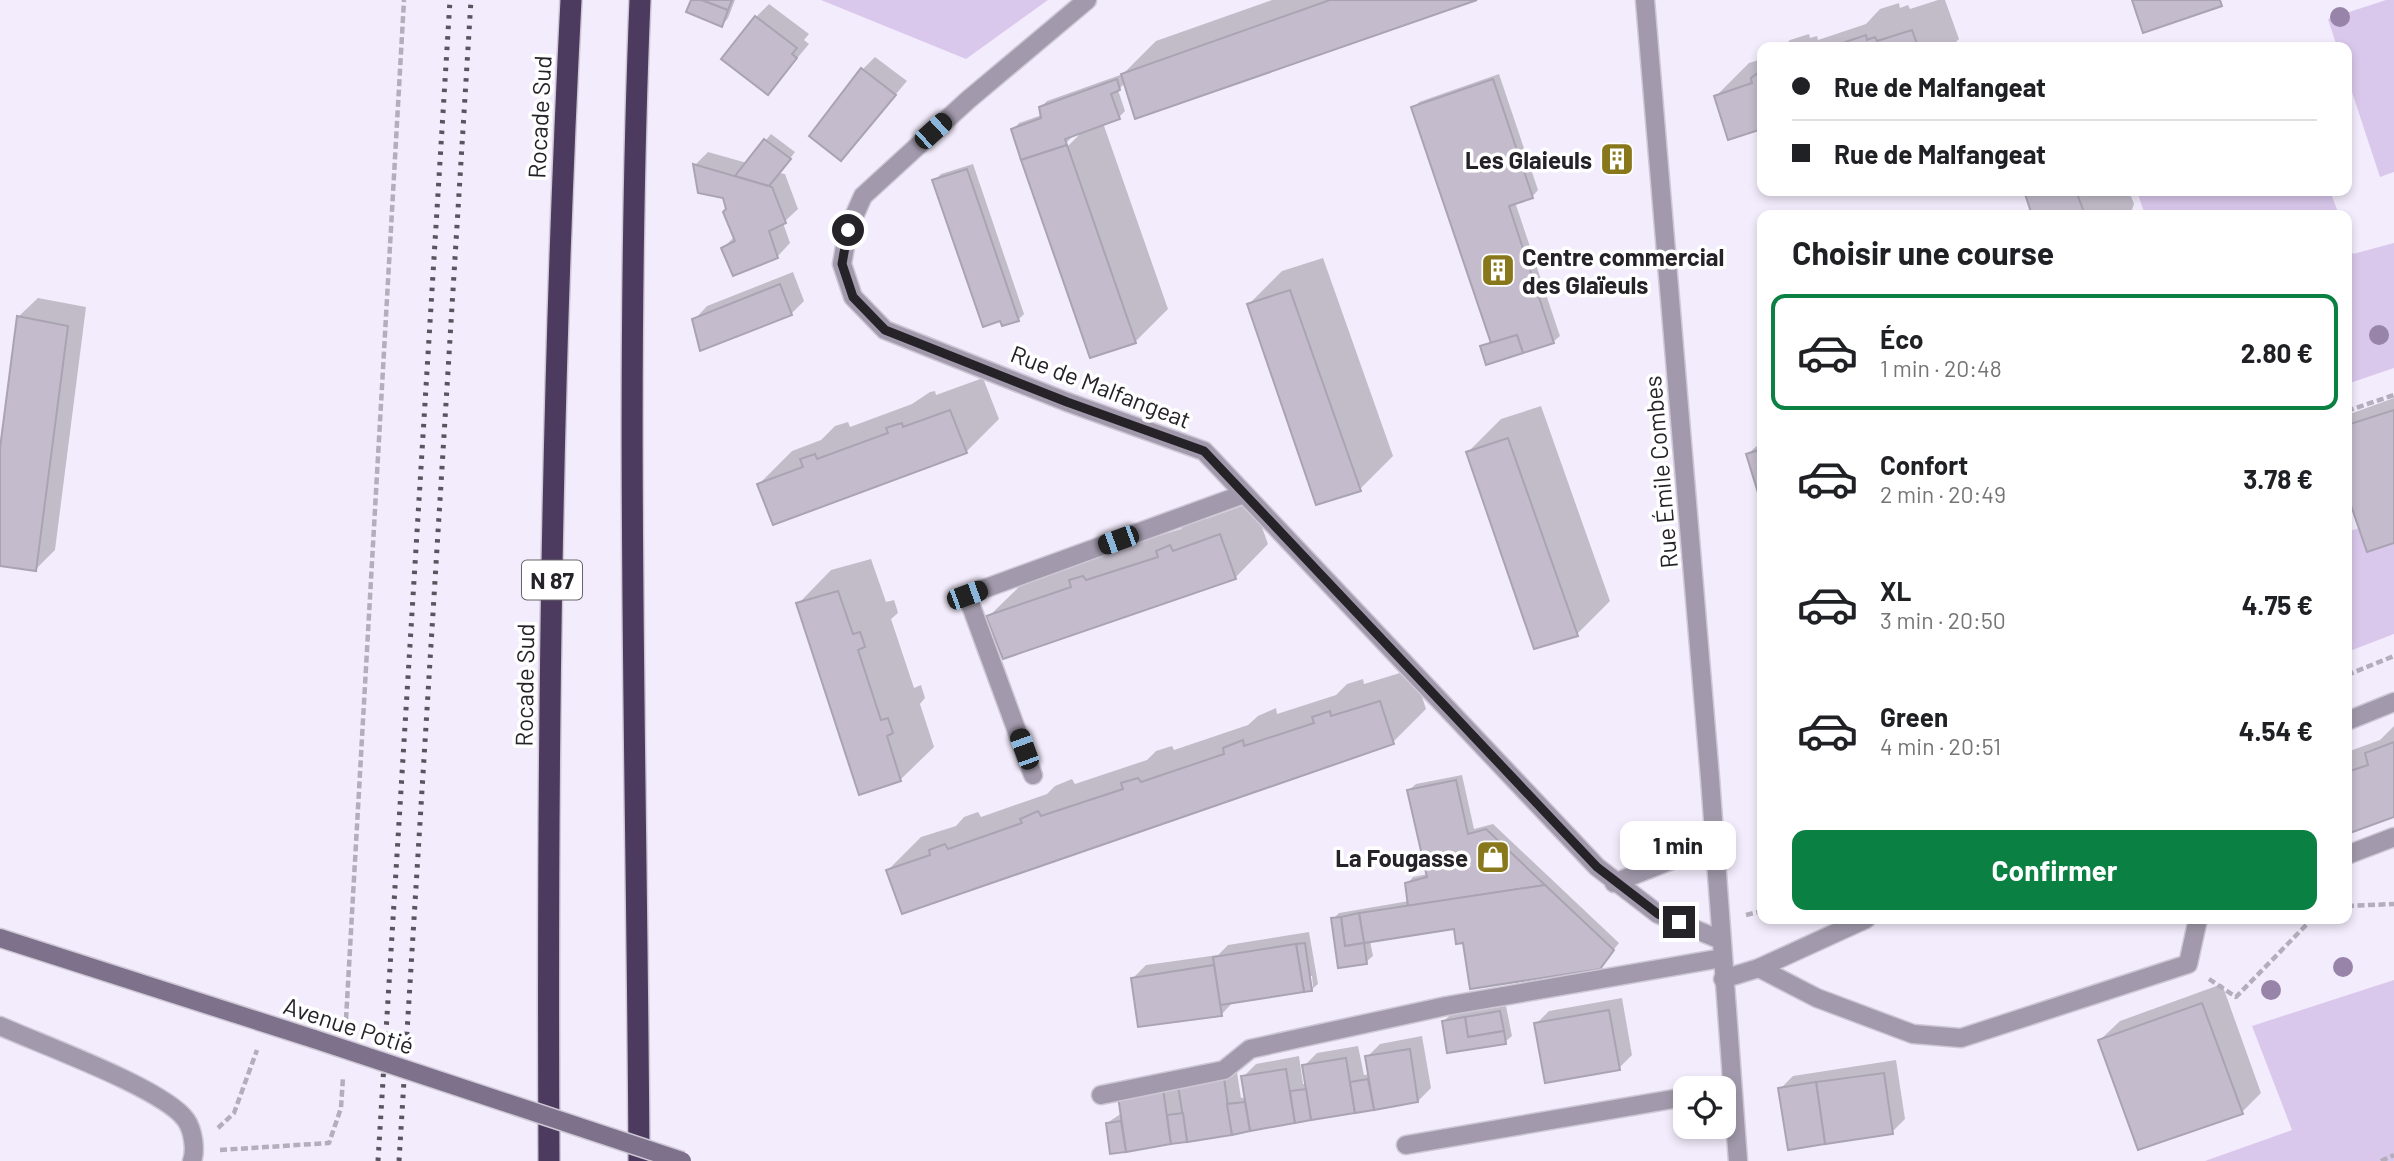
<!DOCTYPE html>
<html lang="fr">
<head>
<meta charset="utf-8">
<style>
  :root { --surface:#fff; --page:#f2f2f2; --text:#202124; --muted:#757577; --line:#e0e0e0; --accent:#0b8043 }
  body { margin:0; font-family:Barlow,sans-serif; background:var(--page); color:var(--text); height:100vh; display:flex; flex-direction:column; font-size:26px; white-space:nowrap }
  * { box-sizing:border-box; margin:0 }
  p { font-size:23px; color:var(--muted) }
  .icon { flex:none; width:38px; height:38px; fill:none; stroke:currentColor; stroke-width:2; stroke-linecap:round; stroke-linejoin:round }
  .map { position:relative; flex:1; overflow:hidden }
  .details { position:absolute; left:1757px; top:210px; width:595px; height:714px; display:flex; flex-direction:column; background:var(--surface); border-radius:14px; box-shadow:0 4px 10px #0003 }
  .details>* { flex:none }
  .guide { position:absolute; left:1757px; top:42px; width:595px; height:154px; border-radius:14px; box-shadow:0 4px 10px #0003; display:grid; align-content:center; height:154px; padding:0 35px; background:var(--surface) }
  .buttons { position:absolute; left:1673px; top:1076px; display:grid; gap:14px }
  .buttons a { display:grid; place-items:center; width:63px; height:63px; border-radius:14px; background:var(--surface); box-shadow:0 4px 10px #0003; font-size:35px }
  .end { position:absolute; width:32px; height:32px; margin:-16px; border:9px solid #252228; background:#fff; box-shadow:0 0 0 4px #fff }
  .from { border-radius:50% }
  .bubble { position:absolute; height:49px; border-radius:14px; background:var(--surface); box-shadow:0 4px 10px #0003; font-size:23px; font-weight:700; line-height:49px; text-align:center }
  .car { position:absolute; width:21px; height:42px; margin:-21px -10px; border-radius:9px; box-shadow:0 0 5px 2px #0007; background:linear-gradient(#222 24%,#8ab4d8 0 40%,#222 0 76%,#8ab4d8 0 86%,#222 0) }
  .guide b { display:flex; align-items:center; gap:24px; height:66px; font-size:26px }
  .guide b+b { border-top:2px solid var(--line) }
  .guide i { width:18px; height:18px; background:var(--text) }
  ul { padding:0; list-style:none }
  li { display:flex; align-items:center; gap:21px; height:116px; margin:0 14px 10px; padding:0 21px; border:4px solid transparent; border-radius:14px }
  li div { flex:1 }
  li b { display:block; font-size:26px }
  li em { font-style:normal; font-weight:700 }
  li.active { border-color:var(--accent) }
  li>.icon { width:63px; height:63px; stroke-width:1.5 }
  h2 { padding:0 35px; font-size:32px; line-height:84px }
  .button { display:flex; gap:14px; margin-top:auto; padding:14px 35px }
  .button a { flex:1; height:80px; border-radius:14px; background:var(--accent); color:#fff; font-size:28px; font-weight:700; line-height:80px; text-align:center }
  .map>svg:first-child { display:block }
</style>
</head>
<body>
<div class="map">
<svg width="2394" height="1161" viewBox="0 0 2394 1161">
  <rect width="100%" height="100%" fill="#f3ecfc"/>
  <g fill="#dac8ec">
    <polygon points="821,0 1048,0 966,59"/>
    <polygon points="2386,0 2394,0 2394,172 2380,177 2347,77 2347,47 2337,47 2328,19"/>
    <polygon points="2137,191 2330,191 2339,215 2145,215"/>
    <polygon points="2347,238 2353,254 2394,243 2394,368 2347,384"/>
    <polygon points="2359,528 2394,543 2394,634 2347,652 2347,532"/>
    <polygon points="2394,980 2394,1161 2205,1161 2292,1130 2252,1026"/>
  </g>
  <g fill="#0003" fill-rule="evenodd">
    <polygon points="693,0 735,0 728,18 722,25"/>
    <path d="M1272 0H1471L1125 83 1118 90 1125 111 1119 117 1103 123 1168 309 1135 342 1013 130 1019 123 1042 115 1041 107 1047 101 1123 74 1156 41ZM1077 132H1082L1062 152 1059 150Z"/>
    <polygon points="1938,0 1945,0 1959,39 1951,47 1783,47 1790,40 1809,34 1810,38 1817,36 1818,40 1866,24 1880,9 1899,3 1900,8 1908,5 1910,9"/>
    <polygon points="769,4 809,34 804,40 809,44 768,93 756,17"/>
    <polygon points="875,57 907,81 841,159 862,70"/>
    <polygon points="1762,59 1762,127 1729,138 1716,96 1749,63"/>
    <polygon points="1499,74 1538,190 1532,197 1515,202 1560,336 1553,342 1482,347 1492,340 1413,108 1419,102"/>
    <polygon points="771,134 795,152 779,173 785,174 798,209 783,223 790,243 777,257 723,248 735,236 725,196 695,165 708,152 747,163"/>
    <polygon points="1626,142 1628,161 1622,167 1613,149 1620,143"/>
    <polygon points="973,164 1024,314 1018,320 934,181 941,174"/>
    <polygon points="2026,191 2129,191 2134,204 2130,215 2034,215"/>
    <polygon points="1323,258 1393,456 1360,489 1249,304 1282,271"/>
    <polygon points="793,272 804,301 791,314 694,320 707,306"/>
    <polygon points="38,298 86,307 55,550 36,569 0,564 0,462 18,317"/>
    <polygon points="983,378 999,419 966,452 759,484 792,451 821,440 835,426 848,422 850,427 912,404 930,392 935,391 936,395"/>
    <polygon points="2394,398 2394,541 2368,550 2347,483 2347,415"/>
    <polygon points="1541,406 1610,601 1577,634 1468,452 1501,419"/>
    <polygon points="1762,441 1762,496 1748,454"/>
    <polygon points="1253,502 1268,544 1235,578 988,617 1022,584 1094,558 1104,548 1119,548 1181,529 1191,518 1204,513 1206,519"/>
    <polygon points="871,559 886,602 894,600 896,606 898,613 891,619 914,688 921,685 925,698 920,704 934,747 900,780 798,604 831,570"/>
    <polygon points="1413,669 1426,709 1393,742 888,870 921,837 956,826 964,817 978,812 981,817 1047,794 1055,786 1072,779 1075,784 1147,760 1156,751 1172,746 1174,750 1248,725 1258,716 1276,708 1277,714 1336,695 1347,684 1363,679 1364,684"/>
    <polygon points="2394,726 2394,815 2347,832 2347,752 2380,740"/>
    <polygon points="1462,775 1474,829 1493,824 1619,943 1599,968 1456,927 1370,941 1373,956 1366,962 1333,919 1339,913 1409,901 1407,884 1413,877 1428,874 1409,790 1416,784"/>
    <path d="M1309 932 1318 984 1311 990 1234 1001 1221 1015 1133 978 1146 965 1218 955 1228 945ZM1309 976H1312L1313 987H1310Z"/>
    <polygon points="2222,984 2261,1093 2242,1112 2100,1040 2120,1021"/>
    <polygon points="1622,998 1632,1055 1619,1068 1536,1024 1549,1011"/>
    <polygon points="1506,1006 1512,1036 1505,1042 1444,1021 1450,1015"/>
    <polygon points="1422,1036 1431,1088 1418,1101 1112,1152 1107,1123 1176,1077 1177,1089 1193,1073 1236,1066 1241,1098 1246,1097 1243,1077 1256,1064 1299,1056 1303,1084 1307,1084 1304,1066 1317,1053 1358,1046 1364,1075 1370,1074 1367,1057 1380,1044"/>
    <polygon points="1896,1060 1905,1119 1892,1132 1780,1089 1793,1076"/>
  </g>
  <g fill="#c4bccc" stroke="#aaa3b2" stroke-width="2">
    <polygon points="691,0 702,0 728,10 722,27 686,12"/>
    <polygon points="702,0 732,0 728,10"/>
    <polygon points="1330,0 1477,0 1135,119 1121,74"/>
    <polygon points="2132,0 2220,0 2222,6 2143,33"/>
    <polygon points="755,16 797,48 792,54 797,58 768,95 721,59"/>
    <polygon points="1912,30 1918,47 1844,47 1847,46 1845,42 1866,35 1867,40 1875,37 1877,41"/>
    <polygon points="861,68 896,95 841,161 809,136"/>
    <polygon points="1762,70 1762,129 1728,140 1714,96 1752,83 1751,78"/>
    <polygon points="1117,79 1120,90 1111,94 1120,119 1065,139 1067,145 1021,160 1011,129 1041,118 1039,107"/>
    <polygon points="1493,79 1533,198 1509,206 1554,343 1523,353 1517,335 1491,343 1411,107"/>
    <polygon points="764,139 791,159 769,186 735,176"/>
    <polygon points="1067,145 1136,343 1090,358 1021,160"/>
    <polygon points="1621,147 1623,169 1613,170 1612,148"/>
    <polygon points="693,164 772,187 786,223 769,231 778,258 733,276 721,248 735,241 723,212 726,209 723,198 698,193"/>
    <polygon points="967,169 1019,321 1002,326 1000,321 983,327 932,180"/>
    <polygon points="2024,191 2076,191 2085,215 2032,215"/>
    <polygon points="780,284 792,315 700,351 692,319"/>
    <polygon points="1290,290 1361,491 1316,505 1247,304"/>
    <polygon points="17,316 68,326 36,571 0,566 0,448"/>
    <polygon points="1517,335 1523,353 1486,365 1480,346"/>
    <polygon points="950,410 967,453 773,525 757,484 803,467 800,459 815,454 817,459 888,433 886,428 895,425 902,423 903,427"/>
    <polygon points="2394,410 2394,543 2367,552 2347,494 2347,425"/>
    <polygon points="1508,438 1578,636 1534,649 1466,452"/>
    <polygon points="1762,449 1762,498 1760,499 1746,454"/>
    <polygon points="1220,534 1236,579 1003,659 986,616 1071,587 1069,580 1083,576 1086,580 1158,557 1156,551 1170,545 1173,551"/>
    <polygon points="838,591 853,634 860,632 863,640 865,647 858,650 881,720 888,718 893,733 887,736 901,781 859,795 796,603"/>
    <polygon points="1380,701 1394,744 902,914 886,870 930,855 929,850 945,844 948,849 1022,823 1020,819 1038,811 1041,816 1123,789 1121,783 1138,778 1141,782 1224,754 1223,748 1243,740 1244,746 1314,723 1312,717 1330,711 1331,716"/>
    <polygon points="2394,742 2394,817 2347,834 2347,772 2368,765 2365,753"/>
    <polygon points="1456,780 1468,834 1486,829 1545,885 1408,906 1405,883 1427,877 1407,790"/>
    <polygon points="1545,885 1614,950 1600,969 1470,989 1463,943 1456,944 1454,929 1364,943 1359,913"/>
    <polygon points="1359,913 1364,943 1345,946 1341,917"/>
    <polygon points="1341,917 1345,946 1364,943 1367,964 1338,968 1331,918"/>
    <polygon points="1305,943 1312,991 1304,992 1296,944"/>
    <polygon points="1296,944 1304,992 1220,1005 1213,957"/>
    <polygon points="1214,965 1222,1016 1138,1027 1131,978"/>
    <polygon points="2202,1003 2243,1114 2138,1150 2098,1040"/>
    <polygon points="1609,1010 1620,1070 1545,1083 1534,1023"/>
    <polygon points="1500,1011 1504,1031 1468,1037 1465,1017"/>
    <polygon points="1465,1017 1468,1037 1504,1031 1506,1044 1447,1053 1442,1021"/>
    <polygon points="1410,1049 1418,1102 1374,1110 1365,1056"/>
    <polygon points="1346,1058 1355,1113 1311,1120 1302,1065"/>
    <polygon points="1286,1069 1295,1123 1250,1131 1241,1076"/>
    <polygon points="1884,1073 1893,1134 1825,1144 1816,1082"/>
    <polygon points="1224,1078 1232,1135 1187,1142 1178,1086"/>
    <polygon points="1368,1079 1374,1110 1355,1113 1350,1082"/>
    <polygon points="1816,1082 1825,1144 1788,1150 1778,1088"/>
    <polygon points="1163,1089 1171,1144 1126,1152 1118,1096"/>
    <polygon points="1306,1089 1311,1120 1295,1123 1290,1091"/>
    <polygon points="1245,1102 1250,1131 1232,1135 1227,1104"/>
    <polygon points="1183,1113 1187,1142 1171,1144 1167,1115"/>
    <polygon points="1121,1121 1126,1152 1110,1154 1106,1123"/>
  </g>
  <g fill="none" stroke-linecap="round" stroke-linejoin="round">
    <g stroke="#cec8d6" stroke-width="21">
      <g id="lane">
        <polyline points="1033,775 967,595 1244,494"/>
        <polyline points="2347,855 2394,837"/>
        <polyline points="1759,968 1817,998 1913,1034 1961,1038 2188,964 2198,919"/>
        <polyline points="1101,1095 1224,1070 1250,1049 1446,1006 1722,958"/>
        <polyline points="1406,1145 1685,1097"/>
      </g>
    </g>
    <g stroke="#cec8d6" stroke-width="21">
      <g id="street">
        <polyline points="1087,0 968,100 863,196 848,230 842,264 853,297 885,330 1067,402 1204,451 1597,867 1658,914 1721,940"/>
        <polyline points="1645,0 1710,778 1738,1161"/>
        <polyline points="2347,721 2394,702"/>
        <polyline points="1614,883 1715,843"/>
        <polyline points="1723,979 1759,968 1866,919"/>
        <path d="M0 1026C40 1044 165 1089 186 1120 193 1130 196 1150 192 1161"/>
      </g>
    </g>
    <g stroke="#cec8d6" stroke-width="21">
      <polyline id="secondary" points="0,938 314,1039"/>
    </g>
    <g stroke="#cec8d6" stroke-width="24">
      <g id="highway">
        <path d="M549 1161C547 774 551 387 571 0"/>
        <path d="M639 1161C637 774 624 387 640 0"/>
      </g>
    </g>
    <g stroke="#b3aebb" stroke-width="4.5" stroke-dasharray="7 3.5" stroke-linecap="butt">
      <polyline points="2347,411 2394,395"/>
      <polyline points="2347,495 2347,494"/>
      <polyline points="2347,675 2394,656"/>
      <polyline points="2347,906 2394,904"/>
      <polyline points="1746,915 1762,911"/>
      <polyline points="2209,979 2236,997 2312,919"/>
      <polyline points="346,1019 404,0"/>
      <polyline points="218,1128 234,1113 257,1050"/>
      <polyline points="220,1150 329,1143 341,1108 343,1077"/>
      <polyline points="2381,1161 2394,1155"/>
    </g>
    <use href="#lane" stroke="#a29aac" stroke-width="18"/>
    <use href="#street" stroke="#a29aac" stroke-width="18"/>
    <use href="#secondary" stroke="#7d718b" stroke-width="18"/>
    <use href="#highway" stroke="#4d3b5f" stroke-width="21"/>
    <g stroke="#59555e" stroke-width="5" stroke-dasharray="3.5 7" stroke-linecap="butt">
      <polyline points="378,1161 450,0"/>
      <polyline points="399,1161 471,0"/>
    </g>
    <g stroke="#cec8d6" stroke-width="21" stroke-linecap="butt">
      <polyline id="secondary-bridge" points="314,1039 682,1161"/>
    </g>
    <use href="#secondary-bridge" stroke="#7d718b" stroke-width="18"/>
  </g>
  <g fill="#9784a8">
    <circle cx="2340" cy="17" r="10"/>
    <circle cx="2379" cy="335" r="10"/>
    <circle cx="2343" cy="967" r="10"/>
    <circle cx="2271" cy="990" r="10"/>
  </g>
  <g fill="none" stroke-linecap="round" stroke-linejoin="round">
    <polyline stroke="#252228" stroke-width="9" points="848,230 842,264 853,297 885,330 1067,402 1204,451 1597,867 1658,914 1679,922"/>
  </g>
  <defs>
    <g id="building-square" transform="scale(1.75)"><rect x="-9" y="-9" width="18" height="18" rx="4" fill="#89771b" stroke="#fff"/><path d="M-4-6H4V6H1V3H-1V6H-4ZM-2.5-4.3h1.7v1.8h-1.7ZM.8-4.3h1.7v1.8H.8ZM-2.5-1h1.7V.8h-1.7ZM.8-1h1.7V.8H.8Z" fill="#fff"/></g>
    <g id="shop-square" transform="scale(1.75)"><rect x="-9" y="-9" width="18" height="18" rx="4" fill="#89771b" stroke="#fff"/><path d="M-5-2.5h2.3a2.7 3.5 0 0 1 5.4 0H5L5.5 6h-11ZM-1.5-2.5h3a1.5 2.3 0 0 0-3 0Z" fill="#fff"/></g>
  </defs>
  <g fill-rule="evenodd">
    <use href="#building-square" x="1617" y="159"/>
    <use href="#building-square" x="1498" y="270"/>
    <use href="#shop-square" x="1493" y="857"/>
  </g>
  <g text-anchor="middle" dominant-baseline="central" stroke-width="7" stroke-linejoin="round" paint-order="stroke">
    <rect fill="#fff" stroke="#666468" stroke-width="2" x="522" y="560.5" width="60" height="39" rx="5"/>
    <g font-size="23" font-weight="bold" fill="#252228">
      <text x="552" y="580">N 87</text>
    </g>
    <g font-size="24" fill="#252228" stroke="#fff">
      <text transform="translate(539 117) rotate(-87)">Rocade Sud</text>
      <text transform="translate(1101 386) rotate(21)">Rue de Malfangeat</text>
      <text transform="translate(1660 472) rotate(-95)">Rue Émile Combes</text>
      <text transform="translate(524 685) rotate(-89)">Rocade Sud</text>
      <text transform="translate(349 1025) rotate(18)">Avenue Potié</text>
    </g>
    <g font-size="24" font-weight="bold" fill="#252228" stroke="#fff" text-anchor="end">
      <text x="1592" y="159">Les Glaieuls</text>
      <text x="1522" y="256" text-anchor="start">Centre commercial<tspan x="1522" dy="28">des Glaïeuls</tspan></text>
      <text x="1468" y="857">La Fougasse</text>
    </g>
  </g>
</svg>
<div class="buttons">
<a><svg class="icon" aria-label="locate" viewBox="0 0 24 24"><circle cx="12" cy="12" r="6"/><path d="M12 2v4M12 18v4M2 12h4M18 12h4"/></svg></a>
</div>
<i class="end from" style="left:848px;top:230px"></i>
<i class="end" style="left:1679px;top:922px"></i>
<div class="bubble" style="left:1620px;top:821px;width:116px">1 min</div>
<i class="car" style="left:933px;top:131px;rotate:48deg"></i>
<i class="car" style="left:1118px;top:540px;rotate:250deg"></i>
<i class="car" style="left:967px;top:595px;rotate:70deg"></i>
<i class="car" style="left:1024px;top:749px;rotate:340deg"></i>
<div class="guide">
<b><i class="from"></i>Rue de Malfangeat</b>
<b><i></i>Rue de Malfangeat</b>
</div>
<section class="details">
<h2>Choisir une course</h2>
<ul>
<li class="active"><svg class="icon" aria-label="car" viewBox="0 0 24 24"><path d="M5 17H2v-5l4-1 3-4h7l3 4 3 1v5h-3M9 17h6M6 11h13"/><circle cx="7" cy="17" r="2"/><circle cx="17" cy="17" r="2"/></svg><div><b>Éco</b><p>1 min · 20:48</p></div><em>2.80 €</em></li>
<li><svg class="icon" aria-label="car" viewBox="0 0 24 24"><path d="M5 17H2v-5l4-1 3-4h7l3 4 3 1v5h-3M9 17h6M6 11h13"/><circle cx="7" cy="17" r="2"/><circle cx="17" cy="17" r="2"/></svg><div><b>Confort</b><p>2 min · 20:49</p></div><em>3.78 €</em></li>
<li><svg class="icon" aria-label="car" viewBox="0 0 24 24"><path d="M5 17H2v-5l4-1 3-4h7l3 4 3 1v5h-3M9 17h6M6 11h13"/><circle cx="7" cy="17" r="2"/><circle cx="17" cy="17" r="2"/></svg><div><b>XL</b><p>3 min · 20:50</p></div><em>4.75 €</em></li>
<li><svg class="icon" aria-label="car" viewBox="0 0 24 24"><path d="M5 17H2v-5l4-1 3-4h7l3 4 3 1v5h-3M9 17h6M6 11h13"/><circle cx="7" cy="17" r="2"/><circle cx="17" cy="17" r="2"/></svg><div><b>Green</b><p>4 min · 20:51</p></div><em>4.54 €</em></li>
</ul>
<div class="button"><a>Confirmer</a></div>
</section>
</div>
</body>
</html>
